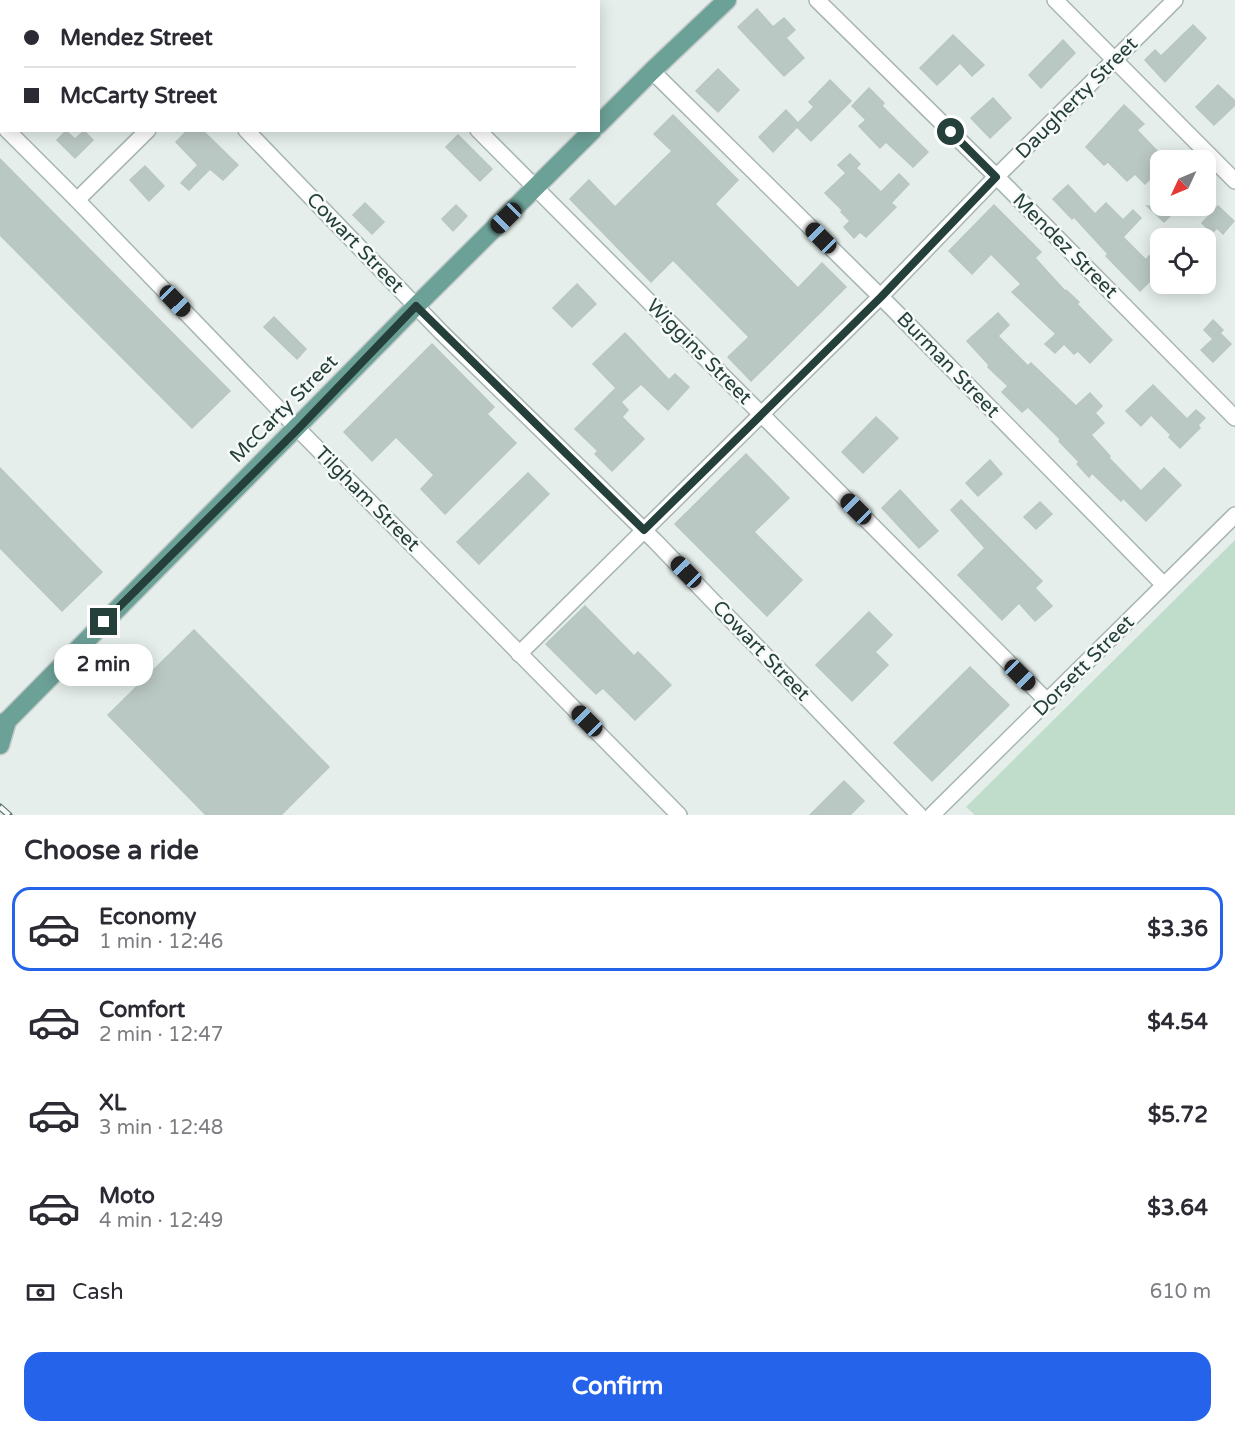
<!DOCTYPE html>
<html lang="en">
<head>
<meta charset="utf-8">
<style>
  :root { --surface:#fff; --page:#f7f7f7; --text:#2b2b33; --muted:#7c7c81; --line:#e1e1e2; --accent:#2563eb }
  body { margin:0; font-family:"Varela Round",sans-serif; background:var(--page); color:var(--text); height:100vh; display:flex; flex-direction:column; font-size:22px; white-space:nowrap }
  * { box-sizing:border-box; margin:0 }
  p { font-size:20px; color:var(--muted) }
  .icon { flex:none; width:33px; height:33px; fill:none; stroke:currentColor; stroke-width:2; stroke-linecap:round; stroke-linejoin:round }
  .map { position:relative; height:815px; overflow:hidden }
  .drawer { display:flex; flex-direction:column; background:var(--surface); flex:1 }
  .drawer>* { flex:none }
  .banner { position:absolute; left:0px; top:0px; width:600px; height:132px; box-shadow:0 3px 15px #0003; display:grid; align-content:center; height:132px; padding:0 24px; background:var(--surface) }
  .needle { width:39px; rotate:226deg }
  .buttons { position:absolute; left:1150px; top:150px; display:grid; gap:12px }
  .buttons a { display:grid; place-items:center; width:66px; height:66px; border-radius:12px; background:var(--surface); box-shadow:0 3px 15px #0003; font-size:30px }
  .end { position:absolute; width:27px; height:27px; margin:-14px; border:8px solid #253f3a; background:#fff; box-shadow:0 0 0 3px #fff }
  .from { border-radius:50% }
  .bubble { position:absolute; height:42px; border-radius:18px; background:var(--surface); box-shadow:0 3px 15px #0003; font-size:20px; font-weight:700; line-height:42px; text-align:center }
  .car { position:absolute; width:18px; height:36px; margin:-18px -9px; border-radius:8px; box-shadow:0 0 4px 2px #0007; background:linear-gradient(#222 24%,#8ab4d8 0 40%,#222 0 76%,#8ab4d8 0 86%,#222 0) }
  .banner b { display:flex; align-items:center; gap:21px; height:57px; font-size:22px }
  .banner b+b { border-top:2px solid var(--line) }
  .banner i { width:15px; height:15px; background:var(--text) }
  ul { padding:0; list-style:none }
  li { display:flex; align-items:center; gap:18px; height:84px; margin:0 12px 9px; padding:0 12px; border:3px solid transparent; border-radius:18px }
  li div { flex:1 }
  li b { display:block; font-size:22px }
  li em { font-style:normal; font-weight:700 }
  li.selected { border-color:var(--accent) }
  li>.icon { width:54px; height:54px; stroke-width:1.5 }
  h2 { padding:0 24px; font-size:27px; line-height:72px }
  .pay { display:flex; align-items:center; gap:15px; height:66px; padding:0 24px; font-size:22px }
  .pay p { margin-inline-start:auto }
  .button { display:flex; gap:12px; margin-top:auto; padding:12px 24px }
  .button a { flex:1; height:69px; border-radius:18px; background:var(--accent); color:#fff; font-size:24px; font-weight:700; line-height:69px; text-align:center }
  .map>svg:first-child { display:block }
</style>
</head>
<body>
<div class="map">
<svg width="1235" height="815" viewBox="0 0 1235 815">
  <rect width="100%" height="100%" fill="#e5eeea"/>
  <polygon fill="#bfddca" points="1235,540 1235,815 975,815 966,807"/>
  <g fill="#bac8c4" stroke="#b8c7c2" stroke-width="1.5">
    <polygon points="757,9 773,27 784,18 795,30 786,38 804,58 784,76 738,27"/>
    <polygon points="1193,25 1206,38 1165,82 1145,60 1155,50 1161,56"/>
    <polygon points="953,35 984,65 972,76 960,63 937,85 920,68"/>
    <polygon points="1063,40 1075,53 1041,88 1029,75"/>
    <polygon points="718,69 739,90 718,112 696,91"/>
    <polygon points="830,80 851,101 811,141 797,127 773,152 759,137 786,110 798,123 814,107 809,102"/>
    <polygon points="1218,85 1235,101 1235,105 1214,125 1196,107"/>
    <polygon points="869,88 884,103 882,106 928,152 913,167 886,142 880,148 859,126 866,120 852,106"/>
    <polygon points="993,98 1011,118 990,138 971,118"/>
    <polygon points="1124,105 1144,124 1137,130 1161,155 1161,168 1145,184 1135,174 1127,181 1108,162 1104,165 1086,147"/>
    <polygon points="673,115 738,180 715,204 798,288 822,263 846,287 751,381 728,357 749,337 673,260 651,282 570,199 589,180 615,207 672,151 654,134"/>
    <polygon points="188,130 202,130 238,165 223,180 210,169 189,190 181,183 198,165 176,142"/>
    <polygon points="66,131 75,139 84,131 93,140 75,158 57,140"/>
    <polygon points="458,135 492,169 480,181 446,147"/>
    <polygon points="850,154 860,164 856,168 881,192 899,174 909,184 891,203 896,207 866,237 860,232 854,238 844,227 850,221 841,212 843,211 825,193 846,173 838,165"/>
    <polygon points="0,159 230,391 192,428 0,235"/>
    <polygon points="145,166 164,186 149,201 130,180"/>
    <polygon points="1068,185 1095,214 1106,203 1123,220 1133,210 1141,218 1123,237 1146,260 1149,256 1161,270 1140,291 1106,256 1108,254 1074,217 1072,219 1053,199"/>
    <polygon points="365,203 384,222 372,234 353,215"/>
    <polygon points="456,205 467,216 453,231 442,219"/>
    <polygon points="994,205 1041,252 1035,258 1065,291 1066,290 1079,302 1077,304 1112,340 1090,363 1078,351 1074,354 1064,344 1055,353 1045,344 1056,334 1012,292 1021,284 991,254 972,274 949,251"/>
    <polygon points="1147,206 1180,206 1164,222"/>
    <polygon points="1218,206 1234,221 1223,234 1217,228 1212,233 1202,223"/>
    <polygon points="577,284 596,304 572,327 553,308"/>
    <polygon points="998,313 1009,325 998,336 1028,366 1031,363 1076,406 1090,393 1102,406 1095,413 1104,423 1091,435 1110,456 1109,458 1141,491 1164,468 1181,485 1146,521 1123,498 1121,501 1092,473 1089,477 1077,464 1079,462 1059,441 1060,439 1028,407 1022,412 1002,392 1008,386 988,367 989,365 967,341"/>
    <polygon points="274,317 306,349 297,359 264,327"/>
    <polygon points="1213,320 1223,330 1220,333 1231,344 1213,362 1201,350 1213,339 1204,330"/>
    <polygon points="625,333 669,380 675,374 689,387 668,410 641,384 621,402 628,410 622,417 644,439 612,471 595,454 598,451 575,429 616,388 593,364"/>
    <polygon points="432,344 494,407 487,414 516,443 445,514 421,489 434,475 396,437 372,461 344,432"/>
    <polygon points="1153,385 1187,419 1196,410 1205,418 1198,425 1200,428 1180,448 1169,437 1171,435 1151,415 1141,426 1126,411"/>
    <polygon points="876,417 898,438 863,473 842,452"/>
    <polygon points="746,454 789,498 754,532 802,580 767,616 675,524"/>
    <polygon points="990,460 1002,474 978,496 966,483"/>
    <polygon points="0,468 102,572 62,611 0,548"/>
    <polygon points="528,473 549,494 479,564 457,542"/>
    <polygon points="900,490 938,531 919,548 882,508"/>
    <polygon points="961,500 1042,581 1035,588 1052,606 1035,621 1019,603 1002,620 958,575 985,548 951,510"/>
    <polygon points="1040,502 1052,514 1036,529 1024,517"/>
    <polygon points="585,606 634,656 638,652 671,685 635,720 603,688 596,694 546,644"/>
    <polygon points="869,612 892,635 875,652 888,665 852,701 816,665"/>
    <polygon points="194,630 329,767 281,815 206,815 108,715"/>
    <polygon points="970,667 1009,705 932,781 894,743"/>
    <polygon points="844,781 864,801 850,815 810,815"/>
  </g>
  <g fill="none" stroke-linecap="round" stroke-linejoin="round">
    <g stroke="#a8b6b2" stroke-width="18">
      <g id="minor">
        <polyline points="117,0 118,2"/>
        <polyline points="350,0 352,2"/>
        <polyline points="817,0 1008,188 1235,418"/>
        <polyline points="1055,0 1235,181"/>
        <polyline points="278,2 280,0"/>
        <polyline points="652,71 892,308 1164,585"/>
        <polyline points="7,130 77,200 298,429 679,815"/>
        <polyline points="246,130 442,333 655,541 919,815"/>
        <polyline points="478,130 1048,702"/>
        <polyline points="77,200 148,130"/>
        <polyline points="519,654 881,296 996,177 1175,0"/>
        <polyline points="932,815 1235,515"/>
      </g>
    </g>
    <g stroke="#c2c9c8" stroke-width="21">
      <g id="major">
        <polyline points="598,125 652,71 727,0"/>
        <polyline points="0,724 7,721 416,306 593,130"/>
        <polyline points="0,745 7,721"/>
      </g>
    </g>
    <use href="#minor" stroke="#fff" stroke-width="15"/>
    <use href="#major" stroke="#6ca197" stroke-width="18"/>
    <g stroke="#607a75" stroke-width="7">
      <polyline id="rail" points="0,807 9,815"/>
    </g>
    <use href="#rail" stroke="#f6faf8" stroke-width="4.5" stroke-dasharray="14" stroke-linecap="butt"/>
  </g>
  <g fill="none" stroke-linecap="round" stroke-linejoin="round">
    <polyline stroke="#253f3a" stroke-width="8" points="104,622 298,429 416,306 644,530 881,297 996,177 951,132"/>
  </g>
  <g text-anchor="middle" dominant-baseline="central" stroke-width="5" stroke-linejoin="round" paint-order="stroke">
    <g font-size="20" fill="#253f3a" stroke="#f6faf8">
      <text transform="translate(1077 98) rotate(-45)">Daugherty Street</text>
      <text transform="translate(355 243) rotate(46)">Cowart Street</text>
      <text transform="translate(1065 246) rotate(45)">Mendez Street</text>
      <text transform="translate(699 352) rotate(45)">Wiggins Street</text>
      <text transform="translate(948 365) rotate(46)">Burman Street</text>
      <text transform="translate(284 409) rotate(-45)">McCarty Street</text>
      <text transform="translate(367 499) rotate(45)">Tilgham Street</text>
      <text transform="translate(761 651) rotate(46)">Cowart Street</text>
      <text transform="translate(1084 666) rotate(-45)">Dorsett Street</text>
    </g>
  </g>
</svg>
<div class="buttons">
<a><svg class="needle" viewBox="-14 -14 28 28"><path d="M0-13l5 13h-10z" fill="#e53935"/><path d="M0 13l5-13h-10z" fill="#7c7c81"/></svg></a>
<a><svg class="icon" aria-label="locate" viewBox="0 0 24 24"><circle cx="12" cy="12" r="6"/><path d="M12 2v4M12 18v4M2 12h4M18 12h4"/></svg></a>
</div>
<i class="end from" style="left:951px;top:132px"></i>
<i class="end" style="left:104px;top:622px"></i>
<div class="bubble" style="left:54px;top:644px;width:99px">2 min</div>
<i class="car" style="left:506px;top:218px;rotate:225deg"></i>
<i class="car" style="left:821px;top:238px;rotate:315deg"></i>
<i class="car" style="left:175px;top:301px;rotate:136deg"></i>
<i class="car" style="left:856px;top:509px;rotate:315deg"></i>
<i class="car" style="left:686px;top:572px;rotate:316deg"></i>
<i class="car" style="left:1020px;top:675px;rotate:135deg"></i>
<i class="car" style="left:587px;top:721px;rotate:315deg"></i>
<div class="banner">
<b><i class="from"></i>Mendez Street</b>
<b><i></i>McCarty Street</b>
</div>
</div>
<section class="drawer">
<h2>Choose a ride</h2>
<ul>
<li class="selected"><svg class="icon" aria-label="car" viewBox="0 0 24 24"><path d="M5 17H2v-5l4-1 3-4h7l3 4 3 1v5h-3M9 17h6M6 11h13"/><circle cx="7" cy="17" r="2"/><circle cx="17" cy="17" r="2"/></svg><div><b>Economy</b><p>1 min · 12:46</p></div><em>$3.36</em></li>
<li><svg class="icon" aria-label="car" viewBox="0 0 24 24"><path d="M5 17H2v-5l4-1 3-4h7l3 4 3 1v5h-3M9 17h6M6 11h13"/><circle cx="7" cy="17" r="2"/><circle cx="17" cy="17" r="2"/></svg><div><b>Comfort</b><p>2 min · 12:47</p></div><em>$4.54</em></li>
<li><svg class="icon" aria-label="car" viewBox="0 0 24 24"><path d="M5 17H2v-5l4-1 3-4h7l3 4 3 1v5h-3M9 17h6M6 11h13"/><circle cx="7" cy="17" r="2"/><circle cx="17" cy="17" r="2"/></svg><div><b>XL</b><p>3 min · 12:48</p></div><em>$5.72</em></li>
<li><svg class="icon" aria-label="car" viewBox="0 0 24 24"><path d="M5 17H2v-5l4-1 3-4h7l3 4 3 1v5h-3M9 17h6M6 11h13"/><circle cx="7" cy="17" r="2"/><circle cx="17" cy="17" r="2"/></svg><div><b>Moto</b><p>4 min · 12:49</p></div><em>$3.64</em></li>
</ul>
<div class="pay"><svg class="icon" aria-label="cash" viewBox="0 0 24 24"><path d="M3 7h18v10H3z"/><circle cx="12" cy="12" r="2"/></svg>Cash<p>610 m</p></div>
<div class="button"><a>Confirm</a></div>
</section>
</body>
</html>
